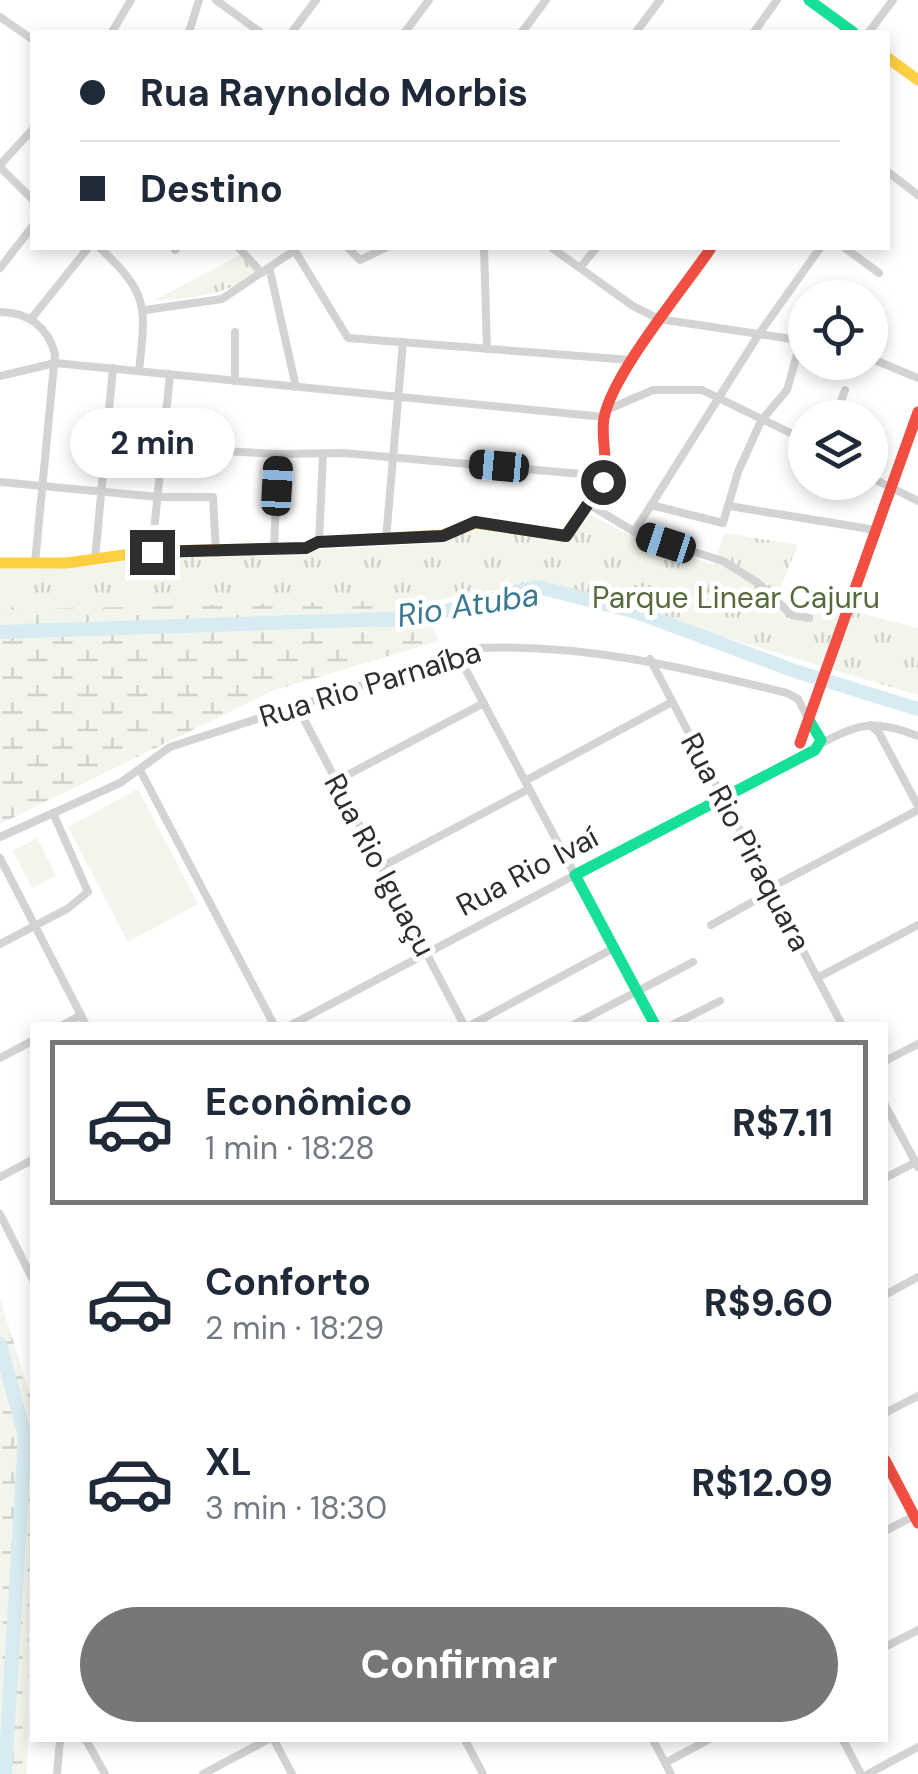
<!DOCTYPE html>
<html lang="pt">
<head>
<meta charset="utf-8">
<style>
  :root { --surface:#fff; --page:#f2f2f3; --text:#1f2937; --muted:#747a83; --line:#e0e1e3; --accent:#777 }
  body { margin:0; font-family:"DM Sans",sans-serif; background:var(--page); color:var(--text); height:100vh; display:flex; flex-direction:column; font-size:38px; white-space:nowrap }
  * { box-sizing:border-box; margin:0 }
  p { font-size:32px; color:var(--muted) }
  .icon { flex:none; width:55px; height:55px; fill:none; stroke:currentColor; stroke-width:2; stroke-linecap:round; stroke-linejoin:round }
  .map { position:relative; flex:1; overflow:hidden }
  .panel { position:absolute; left:30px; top:1022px; width:858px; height:720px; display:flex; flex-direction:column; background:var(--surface); border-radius:0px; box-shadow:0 5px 15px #0003 }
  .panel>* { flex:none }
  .top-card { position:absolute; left:30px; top:30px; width:860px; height:220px; border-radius:0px; box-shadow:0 5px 15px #0003; display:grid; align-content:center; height:220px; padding:0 50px; background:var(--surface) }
  .fabs { position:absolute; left:788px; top:280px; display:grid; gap:20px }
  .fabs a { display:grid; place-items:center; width:100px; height:100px; border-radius:50%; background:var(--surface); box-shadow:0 5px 15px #0003; font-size:50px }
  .end { position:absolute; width:45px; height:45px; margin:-22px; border:12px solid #2e2e2e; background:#fff; box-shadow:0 0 0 5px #fff }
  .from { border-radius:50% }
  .bubble { position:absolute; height:70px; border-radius:35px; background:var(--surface); box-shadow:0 5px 15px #0003; font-size:32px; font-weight:700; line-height:70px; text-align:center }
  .car { position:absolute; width:30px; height:60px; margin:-30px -15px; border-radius:12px; box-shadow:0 0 8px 2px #0007; background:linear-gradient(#222 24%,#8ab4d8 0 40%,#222 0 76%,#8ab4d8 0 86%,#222 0) }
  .top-card b { display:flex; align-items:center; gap:35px; height:95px; font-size:38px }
  .top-card b+b { border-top:2px solid var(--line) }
  .top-card i { width:25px; height:25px; background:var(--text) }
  ul { padding:18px 0 0; list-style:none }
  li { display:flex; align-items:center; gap:30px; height:165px; margin:0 20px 15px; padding:0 30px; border:5px solid transparent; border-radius:0px }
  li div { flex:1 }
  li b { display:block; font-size:38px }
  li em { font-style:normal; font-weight:700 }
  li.selected { border-color:var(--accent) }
  li>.icon { width:90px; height:90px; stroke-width:1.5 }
  .action { display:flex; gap:20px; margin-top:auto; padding:20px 50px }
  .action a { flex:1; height:115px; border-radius:60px; background:var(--accent); color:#fff; font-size:40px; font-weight:700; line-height:115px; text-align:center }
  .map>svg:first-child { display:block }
</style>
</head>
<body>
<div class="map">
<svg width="918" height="1774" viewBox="0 0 918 1774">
  <defs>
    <pattern id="grass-tufts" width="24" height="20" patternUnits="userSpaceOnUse" patternTransform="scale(2.5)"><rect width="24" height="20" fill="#f1f5eb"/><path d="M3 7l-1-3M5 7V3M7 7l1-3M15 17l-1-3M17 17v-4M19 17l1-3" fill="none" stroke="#cfd2ca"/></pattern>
    <pattern id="wetland-marsh" width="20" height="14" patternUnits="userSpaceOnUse" patternTransform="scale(2.5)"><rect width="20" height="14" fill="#f1f5eb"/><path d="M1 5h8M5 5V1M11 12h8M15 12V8" fill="none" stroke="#cfd2ca"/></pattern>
  </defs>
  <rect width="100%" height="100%" fill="#fff"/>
  <g fill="url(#grass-tufts)">
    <path d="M240 255 256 272C223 297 195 298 155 300Z"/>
    <polygon points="591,515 629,535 713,565 725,533 798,545 776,599 810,614 855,612 918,628 918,695 540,582 426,602 0,616 0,569 74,568 152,558 444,543 475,528 567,542"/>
  </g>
  <g fill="url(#wetland-marsh)">
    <polygon points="419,600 439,641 272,691 0,824 0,610"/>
    <polygon points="0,1299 32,1401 27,1774 0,1774"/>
  </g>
  <g fill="#f1f5eb">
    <polygon points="138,789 198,904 128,942 68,827"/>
    <polygon points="37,838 56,876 32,888 13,851"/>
  </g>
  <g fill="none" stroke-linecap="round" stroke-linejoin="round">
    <g stroke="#d8ebf2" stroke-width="14">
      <polyline points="0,632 419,618 538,587 633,611 795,671 918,709"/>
      <polyline points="0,1344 25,1436 5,1774"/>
    </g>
    <g stroke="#d3d3d3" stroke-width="8">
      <polyline points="216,0 260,32"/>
      <polyline points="0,17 32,39"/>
      <polyline points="112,32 131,0"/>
      <polyline points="189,32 199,0"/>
      <polyline points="292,32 316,0"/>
      <polyline points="405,32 429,0"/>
      <polyline points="522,32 546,0"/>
      <polyline points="636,32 660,0"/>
      <polyline points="754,32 777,0"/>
      <polyline points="869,32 893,0"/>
      <polyline points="0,165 32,130"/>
      <polyline points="0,167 32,199"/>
      <polyline points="888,172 918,195"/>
      <path d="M100 248C149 294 146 306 139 371"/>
      <polyline points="239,248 262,273"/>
      <polyline points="348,248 360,260 385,248"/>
      <polyline points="484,248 487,349"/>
      <polyline points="552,248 633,306 659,319 805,341"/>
      <polyline points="845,248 879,273"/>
      <polyline points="175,250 177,248"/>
      <polyline points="295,251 348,338 631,360"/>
      <polyline points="0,268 32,227"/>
      <polyline points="580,268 596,248"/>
      <polyline points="270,271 296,387"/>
      <polyline points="145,310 222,299 295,250"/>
      <path d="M0 312C28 312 48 327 55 354L35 563"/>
      <polyline points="31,319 88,248"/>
      <polyline points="870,358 918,378"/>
      <polyline points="0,376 55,363 604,417"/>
      <polyline points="235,381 235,332"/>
      <polyline points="609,409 653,390 702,390 805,440"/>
      <polyline points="835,418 845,390"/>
      <polyline points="162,448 278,454 343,453 605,476"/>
      <polyline points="870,477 918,501"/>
      <polyline points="0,482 158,497 213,497 216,553"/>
      <polyline points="590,505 638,534 723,561 758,583 792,615 809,618"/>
      <polyline points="651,505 723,523 738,472 761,421 787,390 801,340"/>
      <polyline points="729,506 876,530"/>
      <polyline points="634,532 759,334 820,248"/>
      <polyline points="386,539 403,342"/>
      <polyline points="319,542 323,455"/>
      <polyline points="274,550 278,454"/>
      <polyline points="152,551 170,374"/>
      <polyline points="95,559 113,368"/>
      <polyline points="650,659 842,1025"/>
      <polyline points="296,704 464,1025"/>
      <polyline points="870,725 879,733 918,806"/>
      <path d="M820 744C860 723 875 719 918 736"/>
      <polyline points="140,770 274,1025"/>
      <polyline points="336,781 484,703"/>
      <polyline points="525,781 672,702"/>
      <path d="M0 837 120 783 170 747 477 648C587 644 681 667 787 693L798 699 809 720"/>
      <polyline points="0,858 86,1025"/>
      <polyline points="381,867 529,789"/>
      <polyline points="770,888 918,810"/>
      <polyline points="711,925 772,891"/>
      <polyline points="0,944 67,909 88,892 53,813"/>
      <polyline points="817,978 918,925"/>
      <polyline points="63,1025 81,1015"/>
      <polyline points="291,1025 575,875 458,655"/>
      <polyline points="471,1025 614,948"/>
      <polyline points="573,1025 693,962"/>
      <polyline points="672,1025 720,1001"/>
      <polyline points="0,1058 32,1041"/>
      <polyline points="885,1061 918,1044"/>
      <polyline points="885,1105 918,1167"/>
      <polyline points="0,1177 32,1160"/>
      <polyline points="885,1178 916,1162"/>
      <polyline points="0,1214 32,1278"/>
      <polyline points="885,1295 918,1277"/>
      <polyline points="885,1413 918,1396"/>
      <polyline points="885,1531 916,1515"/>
      <polyline points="885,1647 918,1630"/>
      <polyline points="86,1740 105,1774"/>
      <polyline points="274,1740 292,1774"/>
      <polyline points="465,1740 483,1774"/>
      <polyline points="653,1740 671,1774"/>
      <polyline points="843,1740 861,1774"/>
      <polyline points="665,1763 708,1740"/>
      <polyline points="57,1774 60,1740"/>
      <polyline points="203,1774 267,1740"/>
      <polyline points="868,1774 918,1747"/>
    </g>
    <g stroke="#16e098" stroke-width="11">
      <polyline points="809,0 853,32"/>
      <polyline points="655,1025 575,875 815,750 821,740 809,720"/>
    </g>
    <g stroke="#ffcf43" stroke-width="11">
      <polyline points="888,58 918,80"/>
      <polyline points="0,563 67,563 152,551 306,548 319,542 443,535 475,523 565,536 600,486"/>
    </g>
    <g stroke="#f24e42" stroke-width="11">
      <path d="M600 486C611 465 600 441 604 418 612 374 684 288 711 248"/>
      <polyline points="800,743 918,412"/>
      <polyline points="885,1460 918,1523"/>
    </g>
  </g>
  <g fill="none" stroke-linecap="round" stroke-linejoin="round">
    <polyline stroke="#2e2e2e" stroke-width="12" points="152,552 306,548 318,542 443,536 475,522 566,536 603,482"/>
  </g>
  <g text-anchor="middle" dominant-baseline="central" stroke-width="10" stroke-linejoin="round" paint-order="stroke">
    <g font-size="30" fill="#566b3a" stroke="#fff">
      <text x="736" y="597">Parque Linear Cajuru</text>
    </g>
    <g font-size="30" fill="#2e2e2e" stroke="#fff">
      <text transform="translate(370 684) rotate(-17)">Rua Rio Parnaíba</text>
      <text transform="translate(746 842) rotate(62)">Rua Rio Piraquara</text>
      <text transform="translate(380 865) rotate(62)">Rua Rio Iguaçu</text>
      <text transform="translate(527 871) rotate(-28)">Rua Rio Ivaí</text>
    </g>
    <g font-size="32" font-style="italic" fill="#397a93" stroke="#fff">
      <text transform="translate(468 605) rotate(-9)">Rio Atuba</text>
    </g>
  </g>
</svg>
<div class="fabs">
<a><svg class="icon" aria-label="locate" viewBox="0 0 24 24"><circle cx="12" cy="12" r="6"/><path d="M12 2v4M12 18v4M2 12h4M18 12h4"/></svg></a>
<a><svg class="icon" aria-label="layers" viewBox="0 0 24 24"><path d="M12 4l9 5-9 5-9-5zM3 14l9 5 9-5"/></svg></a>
</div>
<i class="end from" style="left:603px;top:482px"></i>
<i class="end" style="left:152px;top:552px"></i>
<div class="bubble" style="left:70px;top:408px;width:165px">2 min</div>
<i class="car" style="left:499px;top:466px;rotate:275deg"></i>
<i class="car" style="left:277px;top:486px;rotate:3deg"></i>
<i class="car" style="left:666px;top:543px;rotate:288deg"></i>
<div class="top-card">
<b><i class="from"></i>Rua Raynoldo Morbis</b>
<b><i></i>Destino</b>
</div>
<section class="panel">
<ul>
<li class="selected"><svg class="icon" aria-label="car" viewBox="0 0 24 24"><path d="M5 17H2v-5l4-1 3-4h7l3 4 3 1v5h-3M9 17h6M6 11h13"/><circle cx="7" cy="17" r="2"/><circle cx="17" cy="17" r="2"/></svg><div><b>Econômico</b><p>1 min · 18:28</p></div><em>R$7.11</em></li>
<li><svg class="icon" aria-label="car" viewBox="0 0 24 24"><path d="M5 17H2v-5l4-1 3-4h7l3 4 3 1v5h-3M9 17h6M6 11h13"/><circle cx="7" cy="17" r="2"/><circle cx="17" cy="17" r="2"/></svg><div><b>Conforto</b><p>2 min · 18:29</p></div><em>R$9.60</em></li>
<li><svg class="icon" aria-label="car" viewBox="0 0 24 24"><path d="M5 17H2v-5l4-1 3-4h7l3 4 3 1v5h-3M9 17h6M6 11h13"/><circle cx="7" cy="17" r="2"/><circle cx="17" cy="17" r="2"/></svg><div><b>XL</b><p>3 min · 18:30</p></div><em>R$12.09</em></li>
</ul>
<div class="action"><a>Confirmar</a></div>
</section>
</div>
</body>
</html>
